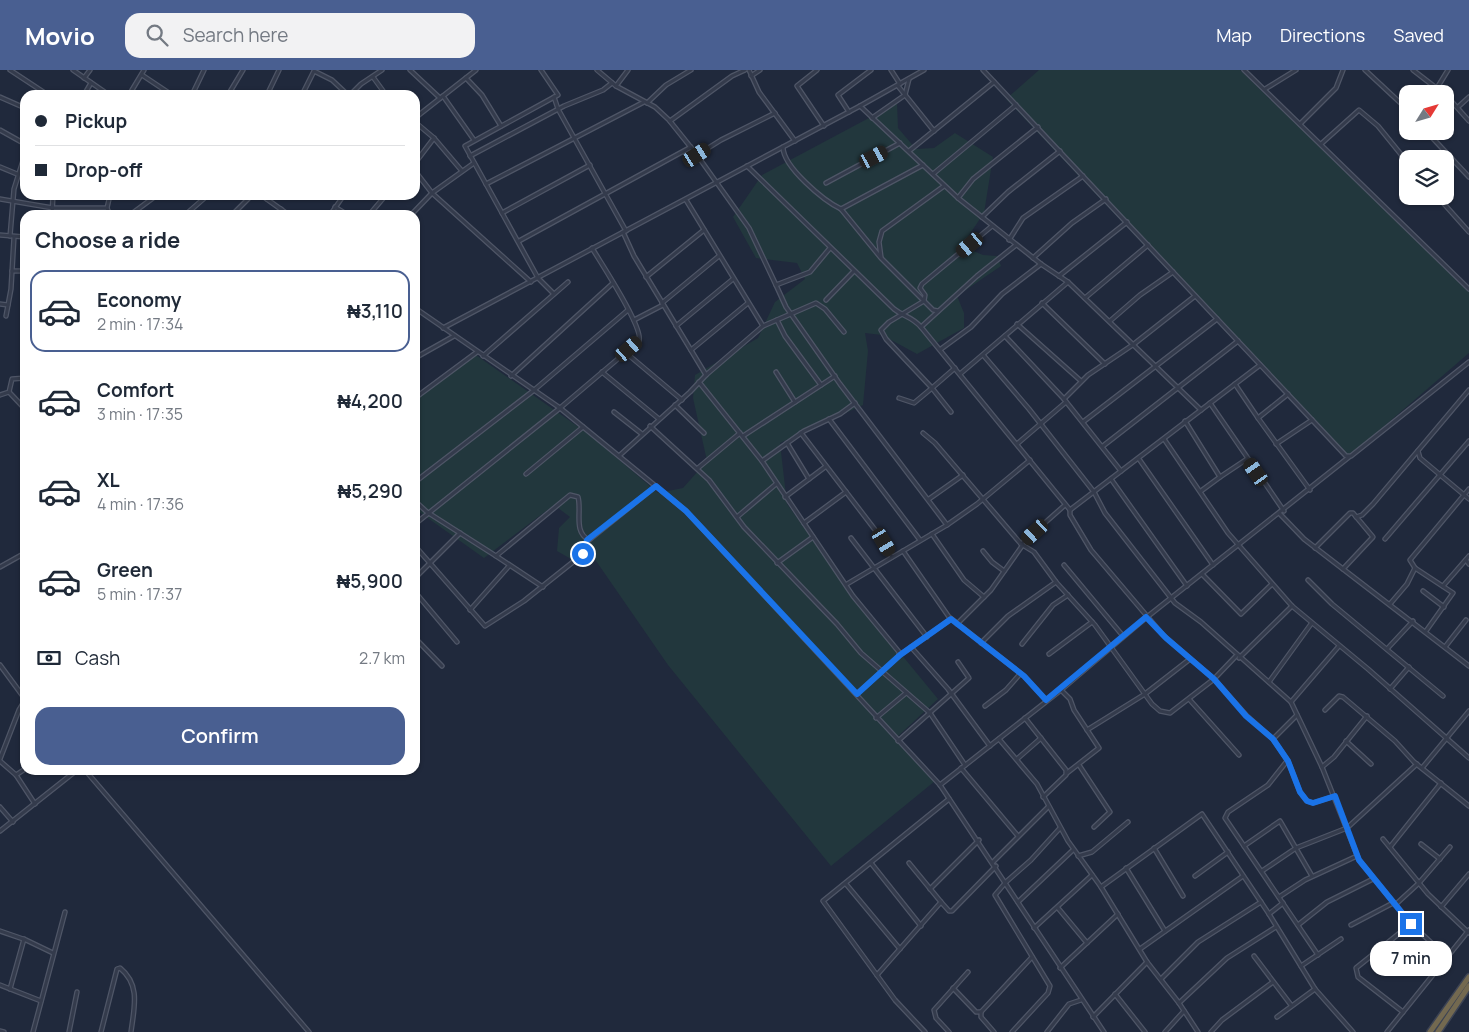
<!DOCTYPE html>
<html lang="en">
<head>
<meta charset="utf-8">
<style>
  :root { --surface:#fff; --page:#f2f2f3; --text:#1f2937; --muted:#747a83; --line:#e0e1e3; --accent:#495f91 }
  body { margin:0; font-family:Manrope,sans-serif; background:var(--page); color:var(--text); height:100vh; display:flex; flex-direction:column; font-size:19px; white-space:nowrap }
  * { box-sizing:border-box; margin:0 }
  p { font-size:16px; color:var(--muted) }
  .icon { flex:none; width:28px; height:28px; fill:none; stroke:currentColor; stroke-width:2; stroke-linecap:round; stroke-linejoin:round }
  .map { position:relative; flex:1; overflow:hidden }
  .drawer { position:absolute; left:20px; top:140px; width:400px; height:565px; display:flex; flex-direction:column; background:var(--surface); border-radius:15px; box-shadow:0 1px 4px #0004 }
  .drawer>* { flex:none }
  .top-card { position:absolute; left:20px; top:20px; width:400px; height:110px; border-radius:15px; box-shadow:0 1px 4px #0004; display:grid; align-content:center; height:110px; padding:0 15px; background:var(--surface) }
  .needle { width:32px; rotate:53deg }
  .tools { position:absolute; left:1399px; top:15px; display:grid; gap:10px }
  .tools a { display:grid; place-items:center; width:55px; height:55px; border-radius:10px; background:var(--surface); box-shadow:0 1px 4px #0004; font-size:25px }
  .end { position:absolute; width:22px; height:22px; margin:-11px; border:6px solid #1a73e8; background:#fff; box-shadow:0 0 0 2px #fff }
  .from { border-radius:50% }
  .bubble { position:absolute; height:35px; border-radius:15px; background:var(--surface); box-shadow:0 1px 4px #0004; font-size:16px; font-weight:600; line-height:35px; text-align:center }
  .car { position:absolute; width:15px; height:30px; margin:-15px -8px; border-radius:6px; box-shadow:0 0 4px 1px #0007; background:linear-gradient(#222 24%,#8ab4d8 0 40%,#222 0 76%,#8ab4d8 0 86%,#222 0) }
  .top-card b { display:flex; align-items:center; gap:18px; height:48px; font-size:19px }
  .top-card b+b { border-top:1px solid var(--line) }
  .top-card i { width:12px; height:12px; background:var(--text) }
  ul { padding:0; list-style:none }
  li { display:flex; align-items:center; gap:15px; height:82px; margin:0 10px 8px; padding:0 5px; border:2px solid transparent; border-radius:15px }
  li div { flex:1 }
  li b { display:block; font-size:19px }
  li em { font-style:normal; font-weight:600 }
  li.selected { border-color:var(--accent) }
  li>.icon { width:45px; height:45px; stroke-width:1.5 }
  h2 { padding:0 15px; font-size:22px; line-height:60px }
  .pay { display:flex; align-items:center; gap:12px; height:55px; padding:0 15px; font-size:19px }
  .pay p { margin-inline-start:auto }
  .action { display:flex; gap:10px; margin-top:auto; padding:10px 15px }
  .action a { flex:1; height:58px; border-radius:15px; background:var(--accent); color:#fff; font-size:20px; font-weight:600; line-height:58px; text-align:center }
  header { display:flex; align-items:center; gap:30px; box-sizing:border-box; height:70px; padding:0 25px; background:var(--accent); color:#fff }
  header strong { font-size:24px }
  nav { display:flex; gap:28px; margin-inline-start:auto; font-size:18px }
  .search { width:350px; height:45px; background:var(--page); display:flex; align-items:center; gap:12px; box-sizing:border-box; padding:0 18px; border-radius:15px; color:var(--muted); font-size:19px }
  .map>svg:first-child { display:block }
</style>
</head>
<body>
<header>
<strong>Movio</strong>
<div class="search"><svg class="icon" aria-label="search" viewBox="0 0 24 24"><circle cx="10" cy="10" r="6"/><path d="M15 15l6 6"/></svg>Search here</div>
<nav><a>Map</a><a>Directions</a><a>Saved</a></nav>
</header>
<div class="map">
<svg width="1469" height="962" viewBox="0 0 1469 962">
  <rect width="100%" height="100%" fill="#20293c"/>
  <g fill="#22373d">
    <polygon points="1039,0 1240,0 1469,221 1469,283 1346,389 1006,29"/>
    <polygon points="897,33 898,58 916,79 934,78 955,63 993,87 984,143 967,168 964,177 983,185 997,186 1001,196 957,226 964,243 964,258 917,284 882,265 865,263 868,281 863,335 780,373 787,434 850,522 938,629 896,668 935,711 831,796 668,595 594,488 571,489 557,481 559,458 570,447 554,435 484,488 415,439 415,330 473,283 590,365 658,423 683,418 707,391 693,328 695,305 758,268 775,232 805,209 797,193 756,188 733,147 762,105"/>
  </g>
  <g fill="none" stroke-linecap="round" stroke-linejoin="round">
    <g stroke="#4f5667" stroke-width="5.5">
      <g id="minor">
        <polyline points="10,0 48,25"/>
        <polyline points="73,0 109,25"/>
        <polyline points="410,0 440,28"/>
        <polyline points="541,0 558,25 465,76 538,208 553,223"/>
        <polyline points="597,0 616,16 655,37 669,50 697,85 749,158 776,215 810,202 830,178"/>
        <polyline points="749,0 759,22 795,71"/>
        <polyline points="817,0 797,16 824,56"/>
        <polyline points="891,0 900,14"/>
        <polyline points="983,0 1346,386 1351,386 1469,292"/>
        <polyline points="1244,0 1469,219"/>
        <polyline points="1365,0 1408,40"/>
        <polyline points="1413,0 1444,24"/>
        <polyline points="142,5 172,25"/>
        <polyline points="751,6 760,0"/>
        <polyline points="373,7 386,25"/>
        <polyline points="84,8 90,0"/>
        <polyline points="466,8 482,25 501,56"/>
        <polyline points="616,16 628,0"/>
        <polyline points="898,16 934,61"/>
        <polyline points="1437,18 1448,0"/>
        <polyline points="1265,19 1296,0"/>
        <polyline points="1445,24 1469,51"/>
        <polyline points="84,25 91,13"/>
        <polyline points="129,25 144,0"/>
        <polyline points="192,25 204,0"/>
        <polyline points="228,25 243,0"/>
        <polyline points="267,25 279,0"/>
        <polyline points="302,25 314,1 332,10 348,25"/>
        <polyline points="350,25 361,14 382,0"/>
        <polyline points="443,26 474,70"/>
        <polyline points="0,27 25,38"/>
        <polyline points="554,27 558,39 626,161"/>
        <polyline points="647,33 666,15 691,0"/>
        <polyline points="860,36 958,128 1041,194 1068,212 1201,340"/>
        <polyline points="1458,37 1469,27"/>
        <polyline points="849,42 838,25 871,0"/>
        <polyline points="415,48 476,0"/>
        <polyline points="872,48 905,25 909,9"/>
        <polyline points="670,51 732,6 745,0"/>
        <polyline points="415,52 434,68 462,101"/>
        <polyline points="1300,54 1336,18 1343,0"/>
        <polyline points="0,60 25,74"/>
        <polyline points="1426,61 1469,107"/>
        <polyline points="1321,74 1359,40 1378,56 1408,93"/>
        <path d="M783 77C783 97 824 131 841 139L923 95"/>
        <polyline points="909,81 994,12"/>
        <polyline points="697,85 721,70 775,43"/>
        <polyline points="470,86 564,36 603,20 612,13"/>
        <polyline points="415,93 434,68"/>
        <path d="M747 96 894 239C904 247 911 246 921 257L1070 440 1260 295"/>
        <polyline points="0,97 17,104"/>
        <polyline points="415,101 432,123 531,212"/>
        <polyline points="933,104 1016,35"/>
        <polyline points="826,113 900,73"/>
        <polyline points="486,114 644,32"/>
        <polyline points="110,125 107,138 110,145"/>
        <polyline points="261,125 289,145"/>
        <polyline points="1437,126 1469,162"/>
        <polyline points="958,128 973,109 1038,57"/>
        <polyline points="0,129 53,138 107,138"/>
        <polyline points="267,129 270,125"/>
        <polyline points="686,130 763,256"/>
        <polyline points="335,137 348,145"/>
        <polyline points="841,139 881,188 933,240 938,241"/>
        <polyline points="502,143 590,95"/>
        <polyline points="52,145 53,125"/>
        <polyline points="130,145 157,125"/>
        <polyline points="185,145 208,125"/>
        <polyline points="232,145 252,125"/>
        <polyline points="277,145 281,139"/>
        <polyline points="330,145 344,125"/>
        <polyline points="369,145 386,125"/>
        <polyline points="411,145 432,123 474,93"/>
        <polyline points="982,147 1008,122 1060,81"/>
        <polyline points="623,162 634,186 706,305"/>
        <polyline points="0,165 25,167"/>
        <polyline points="10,166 14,119 25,84"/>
        <polyline points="1009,170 1023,148 1083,106"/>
        <polyline points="519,171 691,77"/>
        <polyline points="881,187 879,172 882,161 944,116"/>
        <polyline points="1033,188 1072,153 1106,129"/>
        <polyline points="12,201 25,201"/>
        <polyline points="1059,206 1127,152"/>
        <polyline points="646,207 704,160"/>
        <polyline points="776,215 786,237 840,314 947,455 977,434 1030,390"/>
        <polyline points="1085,228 1148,175"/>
        <polyline points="826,230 854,201"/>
        <polyline points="662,233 719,186"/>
        <polyline points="1042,233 1105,294"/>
        <polyline points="0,234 8,235"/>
        <polyline points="415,238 560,338 686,441 940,715 1104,962"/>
        <polyline points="6,246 11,219 14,167"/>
        <polyline points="634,250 663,235"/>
        <polyline points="777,250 785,266 821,315"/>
        <polyline points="1110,251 1140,225 1173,202"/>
        <polyline points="1017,254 1081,311"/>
        <polyline points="676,256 733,209"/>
        <polyline points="921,257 977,206 1016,175"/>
        <polyline points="443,258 860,36 924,0"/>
        <polyline points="1005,266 1064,329 1121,401"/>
        <polyline points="941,279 971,257 1002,224 1041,194"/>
        <polyline points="691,280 748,233"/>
        <polyline points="625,282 682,330"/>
        <polyline points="483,286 568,212"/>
        <polyline points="984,286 1029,339 1094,422 1105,443 1175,533 1201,552 1291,632 1322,697 1359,790 1411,854 1447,887"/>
        <polyline points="415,288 454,266"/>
        <polyline points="955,298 932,318 886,269 881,260 889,252 924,231 925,225 920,218 922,214 992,156"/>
        <polyline points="602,302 659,349"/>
        <polyline points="776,302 795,332"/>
        <polyline points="960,304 1068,212"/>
        <polyline points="511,306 613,213"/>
        <polyline points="699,312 762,391 853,526 899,582 899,586 857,624"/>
        <polyline points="1235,314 1258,348"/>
        <polyline points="9,322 25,339"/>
        <polyline points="1288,324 1258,348 1310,420"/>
        <polyline points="0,325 9,322 12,309 25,308"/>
        <polyline points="415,328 477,282"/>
        <polyline points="899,328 914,333 932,318 951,342"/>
        <polyline points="1064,329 1088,305 1134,274 1195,226"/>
        <polyline points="1210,333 1284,441"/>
        <polyline points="675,335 704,363"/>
        <polyline points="614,342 642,364"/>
        <polyline points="829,349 920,470"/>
        <polyline points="1185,351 1220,407 1247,389"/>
        <polyline points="1083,352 1217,249"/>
        <polyline points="650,356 709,410 744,457 837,554 861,583 930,643 965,695"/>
        <polyline points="801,363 879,465 892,487"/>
        <polyline points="923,363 935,373 1021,474 1034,482 1056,512 1095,555 1152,634 1160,641 1170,643 1214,609 1236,586"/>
        <polyline points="743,366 835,306"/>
        <polyline points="1164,369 1228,463 1292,536 1368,599 1469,688"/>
        <polyline points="787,373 809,409"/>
        <polyline points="1017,374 1066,332"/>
        <polyline points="1276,374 1312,350"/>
        <polyline points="1103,376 1238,271"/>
        <polyline points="1418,381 1420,388 1469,429"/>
        <polyline points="620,385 690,322 706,305 763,256 816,233 825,239 844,262"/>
        <polyline points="1139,389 1213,495"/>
        <polyline points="762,391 804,361 840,344 855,333"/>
        <polyline points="698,398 740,363"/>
        <polyline points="526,404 583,357"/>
        <polyline points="1111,409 1187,516"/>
        <polyline points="415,412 533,321 628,240"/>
        <polyline points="1201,421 1220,407"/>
        <polyline points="785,427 825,397"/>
        <polyline points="929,429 963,405"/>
        <path d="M415 431 427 442 496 486 570 425 578 427C582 441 573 462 589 470L656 416"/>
        <polyline points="1070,440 1070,445 1091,480 1163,565 1214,609 1247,646 1273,669 1288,691 1300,722 1307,731 1313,733 1335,726"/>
        <polyline points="1280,444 1304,469 1469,596"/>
        <polyline points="737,447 776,414"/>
        <polyline points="1356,447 1362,445 1373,434 1469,320"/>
        <polyline points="804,453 846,422"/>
        <path d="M415 454 560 338 639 271C644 258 601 193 592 178"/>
        <polyline points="932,464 964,510 984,527"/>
        <polyline points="851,468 927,567"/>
        <polyline points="1385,469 1469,371"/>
        <polyline points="1021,474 1065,435"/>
        <polyline points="415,476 485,556 524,531 583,484 587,470"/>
        <polyline points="1315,478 1350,443 1353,443 1373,467 1343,499"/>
        <polyline points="903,481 949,547 1024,606 1046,630"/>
        <polyline points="983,481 992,492 1004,501"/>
        <polyline points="496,486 543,517"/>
        <polyline points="1466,490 1469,494"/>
        <polyline points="777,493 813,467"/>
        <polyline points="1064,495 1123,566"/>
        <polyline points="0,497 25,483"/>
        <polyline points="1202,504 1241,544 1272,514"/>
        <polyline points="415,508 460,463"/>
        <polyline points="1308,510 1332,534 1443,626"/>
        <polyline points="847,514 947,455"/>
        <polyline points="1443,516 1469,486"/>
        <polyline points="1423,521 1444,537"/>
        <polyline points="415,522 457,572"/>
        <polyline points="1390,534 1407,514 1415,498"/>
        <polyline points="470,540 509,496"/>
        <polyline points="957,554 991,520 1022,476"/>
        <polyline points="1426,561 1453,523 1415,498 1410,490 1469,419"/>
        <polyline points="415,568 442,596"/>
        <polyline points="981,573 1008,546 1056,512"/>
        <polyline points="1022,574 1053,535 1068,525"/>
        <polyline points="911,577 948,619 990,676"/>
        <polyline points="1445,577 1466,550"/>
        <polyline points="1387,579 1413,551"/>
        <polyline points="1049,584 1092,552"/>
        <polyline points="900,585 951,549"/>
        <polyline points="1239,588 1292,536"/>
        <polyline points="0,595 25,629"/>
        <polyline points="1269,612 1311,554"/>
        <polyline points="1390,619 1409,597"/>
        <polyline points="1061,620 1070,629 1074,640 1099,678 1067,703"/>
        <polyline points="1189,629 1239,685"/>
        <polyline points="1291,632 1339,576"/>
        <polyline points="985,636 1006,620 1020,604"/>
        <polyline points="1325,640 1339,626 1343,627 1395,671 1414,692 1469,736"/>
        <polyline points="876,648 906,623"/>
        <polyline points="1025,648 1066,700 1066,705 1043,727"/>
        <polyline points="1087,660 1145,624 1190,589"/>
        <polyline points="999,669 1037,714 1068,771 1101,817 1147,892 1179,933 1198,962"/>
        <polyline points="1273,669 1297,645"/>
        <polyline points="898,671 969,608 958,592"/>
        <polyline points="1346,671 1371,694"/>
        <polyline points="0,689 19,640 25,630"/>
        <polyline points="1017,689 1041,668"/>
        <polyline points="0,691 16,705 35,734"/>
        <polyline points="1287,691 1268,715 1228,742 1225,748 1318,885"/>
        <polyline points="1079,695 1110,742 1094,757"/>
        <polyline points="1322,697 1334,687 1367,646"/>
        <polyline points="961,698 1018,766"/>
        <polyline points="1422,698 1469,641"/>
        <polyline points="85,700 309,962"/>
        <polyline points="16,705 25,699"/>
        <polyline points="940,715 1061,620 1147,547 1349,387"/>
        <polyline points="0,737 13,752"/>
        <polyline points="0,761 77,700"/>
        <polyline points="1383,769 1428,824 1469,863"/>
        <polyline points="1421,774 1440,789"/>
        <polyline points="1244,776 1280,751 1312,806"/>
        <polyline points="1390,777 1441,713"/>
        <polyline points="1154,778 1183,826"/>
        <polyline points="1078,786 1092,782 1128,752"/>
        <polyline points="993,792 1048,737"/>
        <polyline points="871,793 921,856"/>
        <polyline points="1126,798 1165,861"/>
        <polyline points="1262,801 1296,778 1347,758 1417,694"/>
        <polyline points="1195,806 1228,782"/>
        <polyline points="846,814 900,879"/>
        <polyline points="1101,817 1202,744 1269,844 1315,919 1353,962"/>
        <polyline points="930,819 979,770"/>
        <polyline points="1279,827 1305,810 1357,786"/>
        <polyline points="941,832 949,841 952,841 996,796"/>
        <polyline points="1018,832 1073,780"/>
        <polyline points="1395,835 1419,813 1450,777"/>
        <polyline points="1441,837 1469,804"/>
        <polyline points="1058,838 1087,873"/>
        <polyline points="1269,844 1283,833"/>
        <polyline points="1298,855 1327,832 1373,809"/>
        <polyline points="1351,855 1393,833"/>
        <polyline points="1034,858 1092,805"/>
        <polyline points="0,861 26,870 53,883"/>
        <polyline points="1140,879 1243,806"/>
        <polyline points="1254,886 1291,935"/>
        <polyline points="1301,896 1341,869"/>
        <polyline points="1060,898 1118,844"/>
        <polyline points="877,905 941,832 909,793"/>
        <polyline points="1161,909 1198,872 1261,832"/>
        <polyline points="0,915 41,931"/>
        <polyline points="953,918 976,942 981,942"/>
        <polyline points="10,919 24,869"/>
        <polyline points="1115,924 1145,962"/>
        <polyline points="1179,933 1227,888 1276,857"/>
        <polyline points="1403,942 1358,907 1356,898 1411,854"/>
        <polyline points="1093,947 1147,892"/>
        <polyline points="1277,947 1315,919"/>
        <polyline points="0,961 4,962"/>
        <polyline points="33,962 65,842"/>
        <polyline points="69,962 77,922"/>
        <path d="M101 962 117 899 120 898C141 915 134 938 131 962"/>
        <polyline points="925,962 895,930 823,831 949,729"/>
        <polyline points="949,962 936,948 934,940 968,902"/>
        <polyline points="994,962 981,947 981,942 1032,887"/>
        <polyline points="1012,962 1048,923 1050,916 995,825 1006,812 1031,790 1060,758"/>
        <polyline points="1047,962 1069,934 1081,930"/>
        <polyline points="1165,962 1184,941"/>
        <polyline points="1211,962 1222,950 1273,912"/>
        <polyline points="1387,962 1469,860"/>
      </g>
    </g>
    <g stroke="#3c4354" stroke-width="8">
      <g id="highway">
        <polyline points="1430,962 1469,907"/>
        <polyline points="1438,962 1469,916"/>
      </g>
    </g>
    <use href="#minor" stroke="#343b4c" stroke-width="3"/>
    <use href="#highway" stroke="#736950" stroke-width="5"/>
  </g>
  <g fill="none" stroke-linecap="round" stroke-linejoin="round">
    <polyline stroke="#1a73e8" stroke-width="6" points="583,484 587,470 656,416 686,441 857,624 900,585 951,549 1024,606 1046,630 1146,547 1166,568 1214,609 1246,646 1273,669 1288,691 1300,722 1307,731 1313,733 1335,726 1359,790 1411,854"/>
  </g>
</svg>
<div class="tools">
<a><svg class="needle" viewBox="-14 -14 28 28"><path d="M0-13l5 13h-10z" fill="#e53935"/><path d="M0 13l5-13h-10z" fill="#747a83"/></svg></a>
<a><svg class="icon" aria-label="layers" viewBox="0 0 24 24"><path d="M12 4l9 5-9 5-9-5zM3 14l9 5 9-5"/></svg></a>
</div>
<i class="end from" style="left:583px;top:484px"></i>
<i class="end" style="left:1411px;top:854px"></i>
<div class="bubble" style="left:1370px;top:871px;width:82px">7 min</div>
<i class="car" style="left:697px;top:85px;rotate:57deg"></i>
<i class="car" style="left:874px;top:87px;rotate:62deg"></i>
<i class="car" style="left:970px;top:175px;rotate:230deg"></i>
<i class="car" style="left:629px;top:279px;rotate:49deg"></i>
<i class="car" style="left:1256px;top:402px;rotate:325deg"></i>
<i class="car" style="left:1035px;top:462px;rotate:228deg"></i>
<i class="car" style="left:884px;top:472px;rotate:149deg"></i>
<div class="top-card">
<b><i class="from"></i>Pickup</b>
<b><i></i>Drop-off</b>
</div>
<section class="drawer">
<h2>Choose a ride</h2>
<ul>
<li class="selected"><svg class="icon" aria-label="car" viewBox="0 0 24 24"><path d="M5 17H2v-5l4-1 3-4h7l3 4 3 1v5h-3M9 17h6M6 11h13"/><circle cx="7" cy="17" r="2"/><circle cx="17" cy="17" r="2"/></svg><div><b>Economy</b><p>2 min · 17:34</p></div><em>₦3,110</em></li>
<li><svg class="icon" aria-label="car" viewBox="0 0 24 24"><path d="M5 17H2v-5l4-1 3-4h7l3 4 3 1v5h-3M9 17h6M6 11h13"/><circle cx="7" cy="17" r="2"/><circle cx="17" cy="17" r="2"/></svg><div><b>Comfort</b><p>3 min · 17:35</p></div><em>₦4,200</em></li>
<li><svg class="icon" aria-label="car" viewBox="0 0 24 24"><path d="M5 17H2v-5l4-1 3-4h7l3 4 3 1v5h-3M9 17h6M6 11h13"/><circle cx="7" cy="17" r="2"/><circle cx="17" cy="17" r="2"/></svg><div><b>XL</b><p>4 min · 17:36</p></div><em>₦5,290</em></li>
<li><svg class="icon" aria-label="car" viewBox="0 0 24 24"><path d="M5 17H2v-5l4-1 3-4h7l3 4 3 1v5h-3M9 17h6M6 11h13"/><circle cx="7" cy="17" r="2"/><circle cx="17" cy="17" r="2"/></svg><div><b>Green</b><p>5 min · 17:37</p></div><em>₦5,900</em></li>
</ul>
<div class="pay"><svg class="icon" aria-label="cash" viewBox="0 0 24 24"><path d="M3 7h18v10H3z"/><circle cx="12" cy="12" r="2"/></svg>Cash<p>2.7 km</p></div>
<div class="action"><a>Confirm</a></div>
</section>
</div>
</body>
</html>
